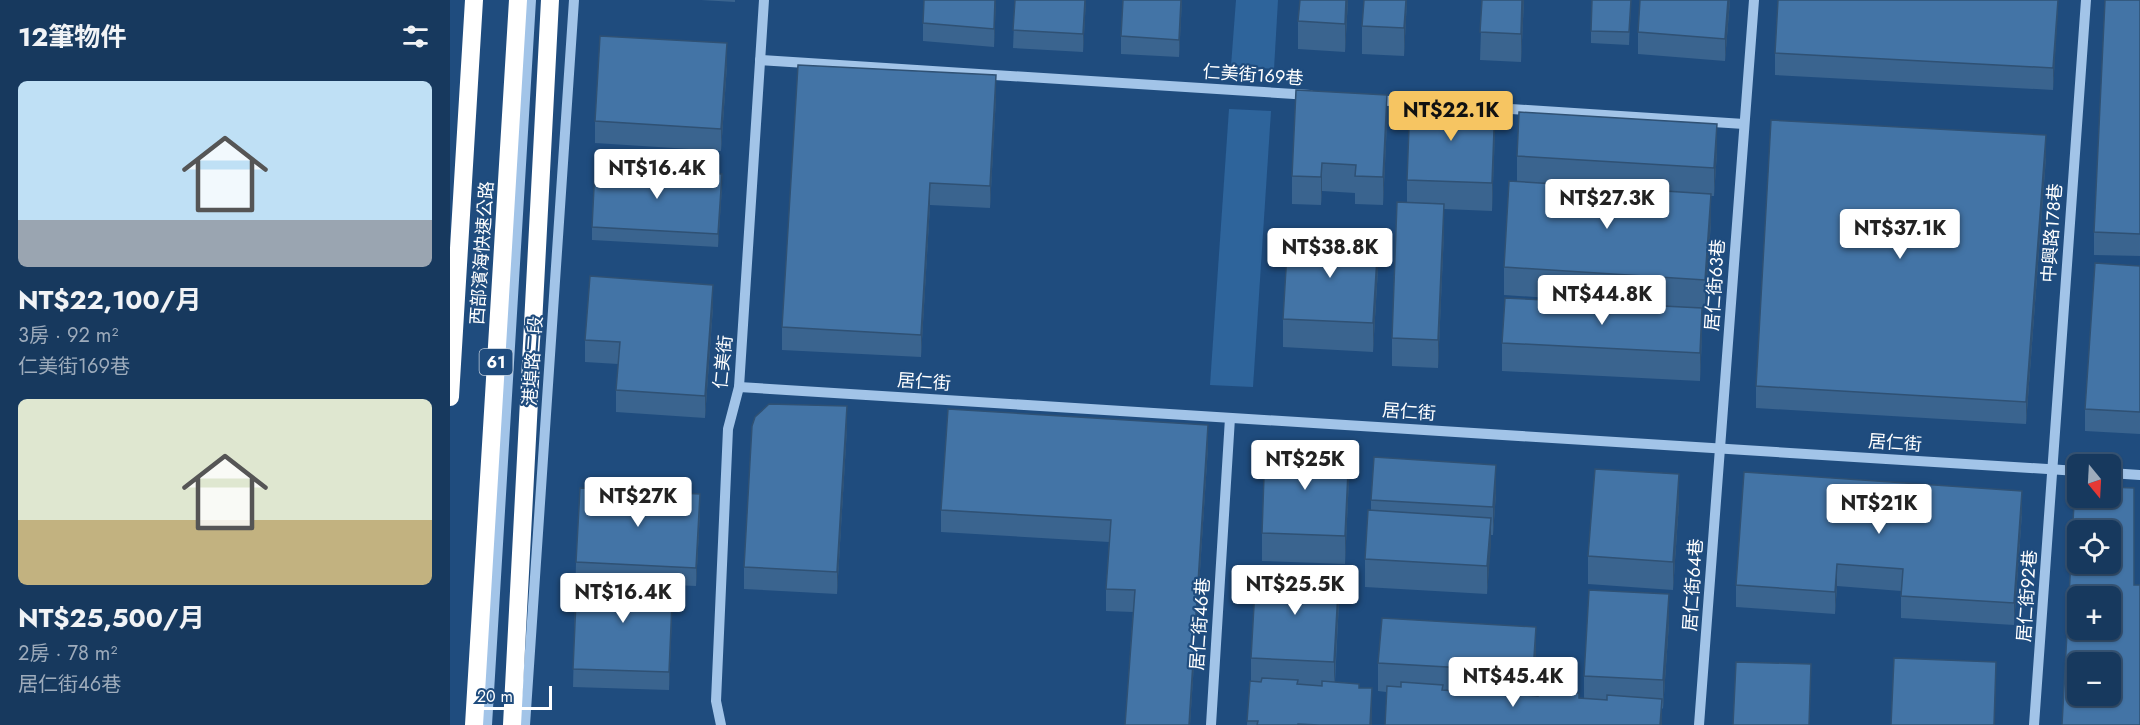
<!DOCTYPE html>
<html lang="zh-TW">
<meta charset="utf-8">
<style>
:root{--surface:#17395e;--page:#244467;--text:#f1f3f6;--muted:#9eacbc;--line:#365373;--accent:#f6c562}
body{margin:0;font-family:Jost,"Noto Sans TC",sans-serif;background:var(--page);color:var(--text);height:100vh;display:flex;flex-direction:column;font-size:22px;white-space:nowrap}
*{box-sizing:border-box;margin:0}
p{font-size:20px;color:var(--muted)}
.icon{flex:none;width:33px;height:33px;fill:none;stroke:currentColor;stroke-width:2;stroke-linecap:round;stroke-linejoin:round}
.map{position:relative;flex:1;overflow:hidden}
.details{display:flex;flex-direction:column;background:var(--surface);width:450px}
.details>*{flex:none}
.needle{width:39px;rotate:162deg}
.buttons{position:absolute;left:1617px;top:454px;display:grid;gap:12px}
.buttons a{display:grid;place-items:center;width:54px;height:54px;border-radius:9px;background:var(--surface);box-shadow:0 2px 4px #0004,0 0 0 2px var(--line);font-size:30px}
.scale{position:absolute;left:18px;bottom:15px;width:84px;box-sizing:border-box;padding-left:6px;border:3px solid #fff;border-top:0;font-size:16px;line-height:21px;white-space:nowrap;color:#fff;-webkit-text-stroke:4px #1f4c7e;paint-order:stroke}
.price{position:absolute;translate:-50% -51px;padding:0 14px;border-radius:6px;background:#fff;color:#222;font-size:20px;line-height:39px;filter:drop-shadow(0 2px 3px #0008)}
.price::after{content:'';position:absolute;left:50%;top:36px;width:18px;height:14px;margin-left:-9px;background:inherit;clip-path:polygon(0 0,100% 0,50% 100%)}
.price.active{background:var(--accent);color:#111}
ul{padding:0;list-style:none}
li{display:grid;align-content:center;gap:12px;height:318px;padding:0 18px}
li span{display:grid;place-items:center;height:186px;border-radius:9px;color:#555}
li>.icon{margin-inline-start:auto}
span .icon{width:108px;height:108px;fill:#fffc;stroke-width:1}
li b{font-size:26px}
h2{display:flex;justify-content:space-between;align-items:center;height:72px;padding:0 18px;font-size:26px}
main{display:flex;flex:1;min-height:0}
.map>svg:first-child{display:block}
.green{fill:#2e649b}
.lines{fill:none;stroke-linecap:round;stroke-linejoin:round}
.minor{stroke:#a2c4e8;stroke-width:10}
.highway{stroke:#fff;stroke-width:18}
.wall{fill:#3a648f}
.shaded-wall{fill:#2f5174}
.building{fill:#4374a6;stroke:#2f5174;stroke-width:1.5;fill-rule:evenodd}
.labels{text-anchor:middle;stroke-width:4.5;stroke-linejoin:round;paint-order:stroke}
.shield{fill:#1f4c7e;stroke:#bcc9d8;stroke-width:1.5}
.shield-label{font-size:16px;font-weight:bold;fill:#fff}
.street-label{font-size:18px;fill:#fff;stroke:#1f4c7e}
</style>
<main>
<section class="details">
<h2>12筆物件<svg class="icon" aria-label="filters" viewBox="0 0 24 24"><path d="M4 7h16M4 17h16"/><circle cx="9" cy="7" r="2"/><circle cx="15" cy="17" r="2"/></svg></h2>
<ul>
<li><span style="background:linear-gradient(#bfe0f5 75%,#9aa5b1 0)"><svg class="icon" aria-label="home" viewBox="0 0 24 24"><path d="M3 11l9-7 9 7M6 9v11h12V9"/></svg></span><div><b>NT$22,100/月</b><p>3房 · 92 m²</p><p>仁美街169巷</p></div></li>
<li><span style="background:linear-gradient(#dfe7d0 65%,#c2b280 0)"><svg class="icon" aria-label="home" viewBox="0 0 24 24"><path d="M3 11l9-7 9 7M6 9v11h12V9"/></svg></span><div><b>NT$25,500/月</b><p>2房 · 78 m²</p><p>居仁街46巷</p></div></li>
</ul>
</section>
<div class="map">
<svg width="1690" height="725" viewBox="0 0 1690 725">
<rect width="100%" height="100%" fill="#1f4c7e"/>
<g class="green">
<polygon points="786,0 828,0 824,69 781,66"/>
<polygon points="779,109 821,111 803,387 760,385"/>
</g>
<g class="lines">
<g class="minor">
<polyline points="310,60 860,95"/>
<polyline points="923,100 974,103"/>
<polyline points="1031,107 1294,124"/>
<polyline points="289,387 1628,471"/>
<polyline points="1660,473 1690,475"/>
<polyline points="37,725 81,0"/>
<polyline points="75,725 124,0"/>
<polyline points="271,725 266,701 278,429 289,387 314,0"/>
<polyline points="761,725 780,418"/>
<polyline points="1249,725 1304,0"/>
<polyline points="1584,725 1636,0"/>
</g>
<g class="highway">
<polyline points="0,397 24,0"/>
<polyline points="24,725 68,0"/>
<polyline points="62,725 100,0"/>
</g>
</g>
<g class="wall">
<polygon points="251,0 285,0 285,2"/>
<polygon points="546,0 544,47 473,41 473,23"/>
<polygon points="565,0 636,0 633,52 563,48"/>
<polygon points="673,0 732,0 729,57 671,54 671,36"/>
<polygon points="898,0 895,52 848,49 848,21"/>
<polygon points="957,0 954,56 912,54 912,26"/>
<polygon points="1032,0 1074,0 1071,62 1030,60"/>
<polygon points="1181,0 1179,45 1141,43 1141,31"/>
<polygon points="1280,0 1275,61 1188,54 1188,32"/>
<polygon points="1608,0 1603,90 1325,75 1325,53"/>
<polygon points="1690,0 1690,256 1644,255 1644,232"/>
<polygon points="277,65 271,151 145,143 145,121"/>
<polygon points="546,97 540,208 480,205 471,357 332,350 332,327"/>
<polygon points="937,123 933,205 905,204 905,193 872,191 871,205 842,204 842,176"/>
<polygon points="1045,131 1042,211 994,209 994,232 988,368 942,366 942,338 957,202 957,180"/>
<polygon points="1267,152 1264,196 1261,196 1261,222 1255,308 1252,308 1252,336 1250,381 1052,371 1052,343 1218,306 1054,295 1054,267 1067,182 1067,156"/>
<polygon points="1596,157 1576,424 1306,408 1306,386"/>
<polygon points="272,187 268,247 142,240 142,227"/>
<polygon points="1690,266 1690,434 1635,431 1635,409"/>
<polygon points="928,268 923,352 833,347 833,319"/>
<polygon points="263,307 255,418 166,412 166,390 168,364 135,362 135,340"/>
<polygon points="397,428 387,594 294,589 294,567"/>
<polygon points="758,447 740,725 675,725 683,612 656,611 656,589 659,542 491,532 491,510"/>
<polygon points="899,478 895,564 812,561 812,533"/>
<polygon points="1046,493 1043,535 1041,535 1037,594 915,587 915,559 921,510 921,500"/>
<polygon points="1229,503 1223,590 1138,584 1138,556"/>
<polygon points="250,512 246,586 223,585 219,690 123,687 126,562"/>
<polygon points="1572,513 1564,625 1451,618 1451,591 1387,586 1385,614 1286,607 1286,585"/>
<polygon points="889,602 885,682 909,688 922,717 922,725 797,725 800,681 801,681 801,658"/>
<polygon points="1219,623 1213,709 1212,708 1212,725 928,691 928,663 1086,656 1083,695 1134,698 1134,676"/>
</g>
<g class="shaded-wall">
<polygon points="545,0 546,0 544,47 544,29"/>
<polygon points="635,0 636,0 633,52 633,34"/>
<polygon points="731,0 732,0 729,57 729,40"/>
<polygon points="896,0 898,0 895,52 895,24"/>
<polygon points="956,0 957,0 954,56 954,28"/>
<polygon points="1072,0 1074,0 1071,62 1071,34"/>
<polygon points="1278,0 1280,0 1275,61 1275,39"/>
<polygon points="1608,0 1608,13 1603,90 1603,68"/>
<polygon points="277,43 277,65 271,151 271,129"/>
<polygon points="546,75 546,97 540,208 540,186"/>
<polygon points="937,95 937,123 933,205 933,177"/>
<polygon points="1045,103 1045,131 1042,211 1042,183"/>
<polygon points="1267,124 1267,152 1264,196 1264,168"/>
<polygon points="1596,135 1596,157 1576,424 1576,402"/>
<polygon points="872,163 872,191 871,205 871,177"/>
<polygon points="272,174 272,187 268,247 268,234"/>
<polygon points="480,183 480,205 471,357 471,335"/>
<polygon points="1261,194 1261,222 1255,308 1255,280"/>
<polygon points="994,204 994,232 988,368 988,340"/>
<polygon points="928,240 928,268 923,352 923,323"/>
<polygon points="263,285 263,307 255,418 255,396"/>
<polygon points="1252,308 1252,336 1250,381 1250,353"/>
<polygon points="397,406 397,428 387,594 387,572"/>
<polygon points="758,425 758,447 740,725 739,725"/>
<polygon points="899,450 899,478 895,564 895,536"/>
<polygon points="1046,465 1046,493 1043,535 1043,507"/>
<polygon points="1229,474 1229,503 1223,590 1223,562"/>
<polygon points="1572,491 1572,513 1564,625 1564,603"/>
<polygon points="250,494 250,512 246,586 246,568"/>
<polygon points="1041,518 1041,546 1037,594 1037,566"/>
<polygon points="1387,564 1387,586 1385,614 1385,592"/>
<polygon points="889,573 889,602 884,690 884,662"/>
<polygon points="223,580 223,598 219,690 219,672"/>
<polygon points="1219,594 1219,623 1213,709 1213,680"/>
<polygon points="1086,627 1086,656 1083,700 1083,672"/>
<polygon points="1546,662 1545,725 1544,725"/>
<polygon points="922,688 922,725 920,725"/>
<polygon points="1212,699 1212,725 1210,725"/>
</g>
<g class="building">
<polygon points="474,0 545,0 544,29 473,23"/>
<polygon points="565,0 635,0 633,34 563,30"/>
<polygon points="673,0 731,0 729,40 671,36"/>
<polygon points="850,0 896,0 895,24 848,21"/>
<polygon points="914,0 956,0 954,28 912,26"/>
<polygon points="1032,0 1072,0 1071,34 1030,32"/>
<polygon points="1142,0 1181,0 1179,32 1141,31"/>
<polygon points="1190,0 1278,0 1275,39 1188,32"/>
<polygon points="1328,0 1608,0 1603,68 1325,53"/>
<polygon points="1655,0 1690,0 1690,234 1644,232"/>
<polygon points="150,36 277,43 271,129 145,121"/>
<polygon points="348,65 546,75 540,186 480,183 471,335 332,327"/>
<polygon points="846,90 937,95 933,177 905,176 906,165 872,163 871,177 842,176"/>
<polygon points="960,100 1045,103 1042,183 957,180"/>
<polygon points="1069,112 1267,124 1264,168 1067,156"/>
<polygon points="1321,120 1596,135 1576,402 1306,386"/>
<polygon points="145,167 272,174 268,234 142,227"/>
<polygon points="1059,181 1261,194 1255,280 1054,267"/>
<polygon points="947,202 994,204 988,340 942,338"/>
<polygon points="838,235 928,240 923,323 833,319"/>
<polygon points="1645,263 1690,266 1690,412 1635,409"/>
<polygon points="140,276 263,285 255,396 166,390 170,342 135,340"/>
<polygon points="1055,298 1252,308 1250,353 1052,343"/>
<polygon points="319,404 397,406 387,572 294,567 302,426 305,417"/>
<polygon points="498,409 758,425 739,725 675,725 685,590 656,589 661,520 491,510"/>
<polygon points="815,447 899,450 895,536 812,533"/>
<polygon points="924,457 1046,465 1043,507 921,500"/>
<polygon points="1145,469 1229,474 1223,562 1138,556"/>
<polygon points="1294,472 1572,491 1564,603 1451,596 1453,569 1387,564 1385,592 1286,585"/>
<path d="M 1625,485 L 1628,486 L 1628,498 L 1660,498 L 1660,487 L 1684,488 L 1684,585 L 1690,585 L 1690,725 L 1612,725 ZM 1628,531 L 1660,531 L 1660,564 L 1628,564 ZM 1628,597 L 1660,597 L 1660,630 L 1628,630 ZM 1628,663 L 1660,663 L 1660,696 L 1628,696 Z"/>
<polygon points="130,488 250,494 246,568 126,562"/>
<polygon points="918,510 1041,518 1037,566 915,559"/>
<polygon points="806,570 889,573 884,662 801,658"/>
<polygon points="127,577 223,580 219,672 123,669"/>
<polygon points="1139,590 1219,594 1213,680 1134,676"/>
<polygon points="932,618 1086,627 1083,672 928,663"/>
<polygon points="1444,658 1546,662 1544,725 1441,725"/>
<polygon points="1286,662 1361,664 1359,725 1283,725"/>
<polygon points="812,678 848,680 847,684 872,686 872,681 909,684 909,688 922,688 920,725 869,725 848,724 848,725 807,725 808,721 797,721 800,681 811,682"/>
<polygon points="951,682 993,685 992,690 1020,692 1020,687 1061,690 1060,694 1088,696 1088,691 1129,693 1129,698 1157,700 1157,695 1212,699 1210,725 935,725 937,686 951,687"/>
</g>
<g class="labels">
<rect class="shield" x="29.5" y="349" width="33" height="26" rx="4.5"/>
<g class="shield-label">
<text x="46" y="368">61</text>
</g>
<g class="street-label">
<text transform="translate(803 75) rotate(4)" y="6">仁美街169巷</text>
<text transform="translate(1602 233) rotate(-86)" y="6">中興路178巷</text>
<text transform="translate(32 253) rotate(-86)" y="6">西部濱海快速公路</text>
<text transform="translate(1265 285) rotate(-86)" y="6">居仁街63巷</text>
<text transform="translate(83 361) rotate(-86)" y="6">港埠路二段</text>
<text transform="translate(273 362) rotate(-84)" y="6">仁美街</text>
<text transform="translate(474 382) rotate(4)" y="6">居仁街</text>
<text transform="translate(959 412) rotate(4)" y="6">居仁街</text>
<text transform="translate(1445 443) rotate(4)" y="6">居仁街</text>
<text transform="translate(1243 585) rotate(-86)" y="6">居仁街64巷</text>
<text transform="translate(1577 596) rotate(-86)" y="6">居仁街92巷</text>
<text transform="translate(750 624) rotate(-86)" y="6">居仁街46巷</text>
</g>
</g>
</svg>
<div class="buttons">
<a><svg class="needle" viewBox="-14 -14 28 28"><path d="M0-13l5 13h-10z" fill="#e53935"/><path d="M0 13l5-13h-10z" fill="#9eacbc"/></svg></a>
<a><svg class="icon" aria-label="locate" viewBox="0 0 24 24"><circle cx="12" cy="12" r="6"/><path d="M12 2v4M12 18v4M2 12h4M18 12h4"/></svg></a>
<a>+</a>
<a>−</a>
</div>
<div class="scale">20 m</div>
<b class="price active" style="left:1001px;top:142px">NT$22.1K</b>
<b class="price" style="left:207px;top:200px">NT$16.4K</b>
<b class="price" style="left:1157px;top:230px">NT$27.3K</b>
<b class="price" style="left:1450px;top:260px">NT$37.1K</b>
<b class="price" style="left:880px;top:279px">NT$38.8K</b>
<b class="price" style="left:1152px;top:326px">NT$44.8K</b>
<b class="price" style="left:855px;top:491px">NT$25K</b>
<b class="price" style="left:188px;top:528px">NT$27K</b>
<b class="price" style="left:1429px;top:535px">NT$21K</b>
<b class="price" style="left:845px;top:616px">NT$25.5K</b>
<b class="price" style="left:173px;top:624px">NT$16.4K</b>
<b class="price" style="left:1063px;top:708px">NT$45.4K</b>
</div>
</main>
